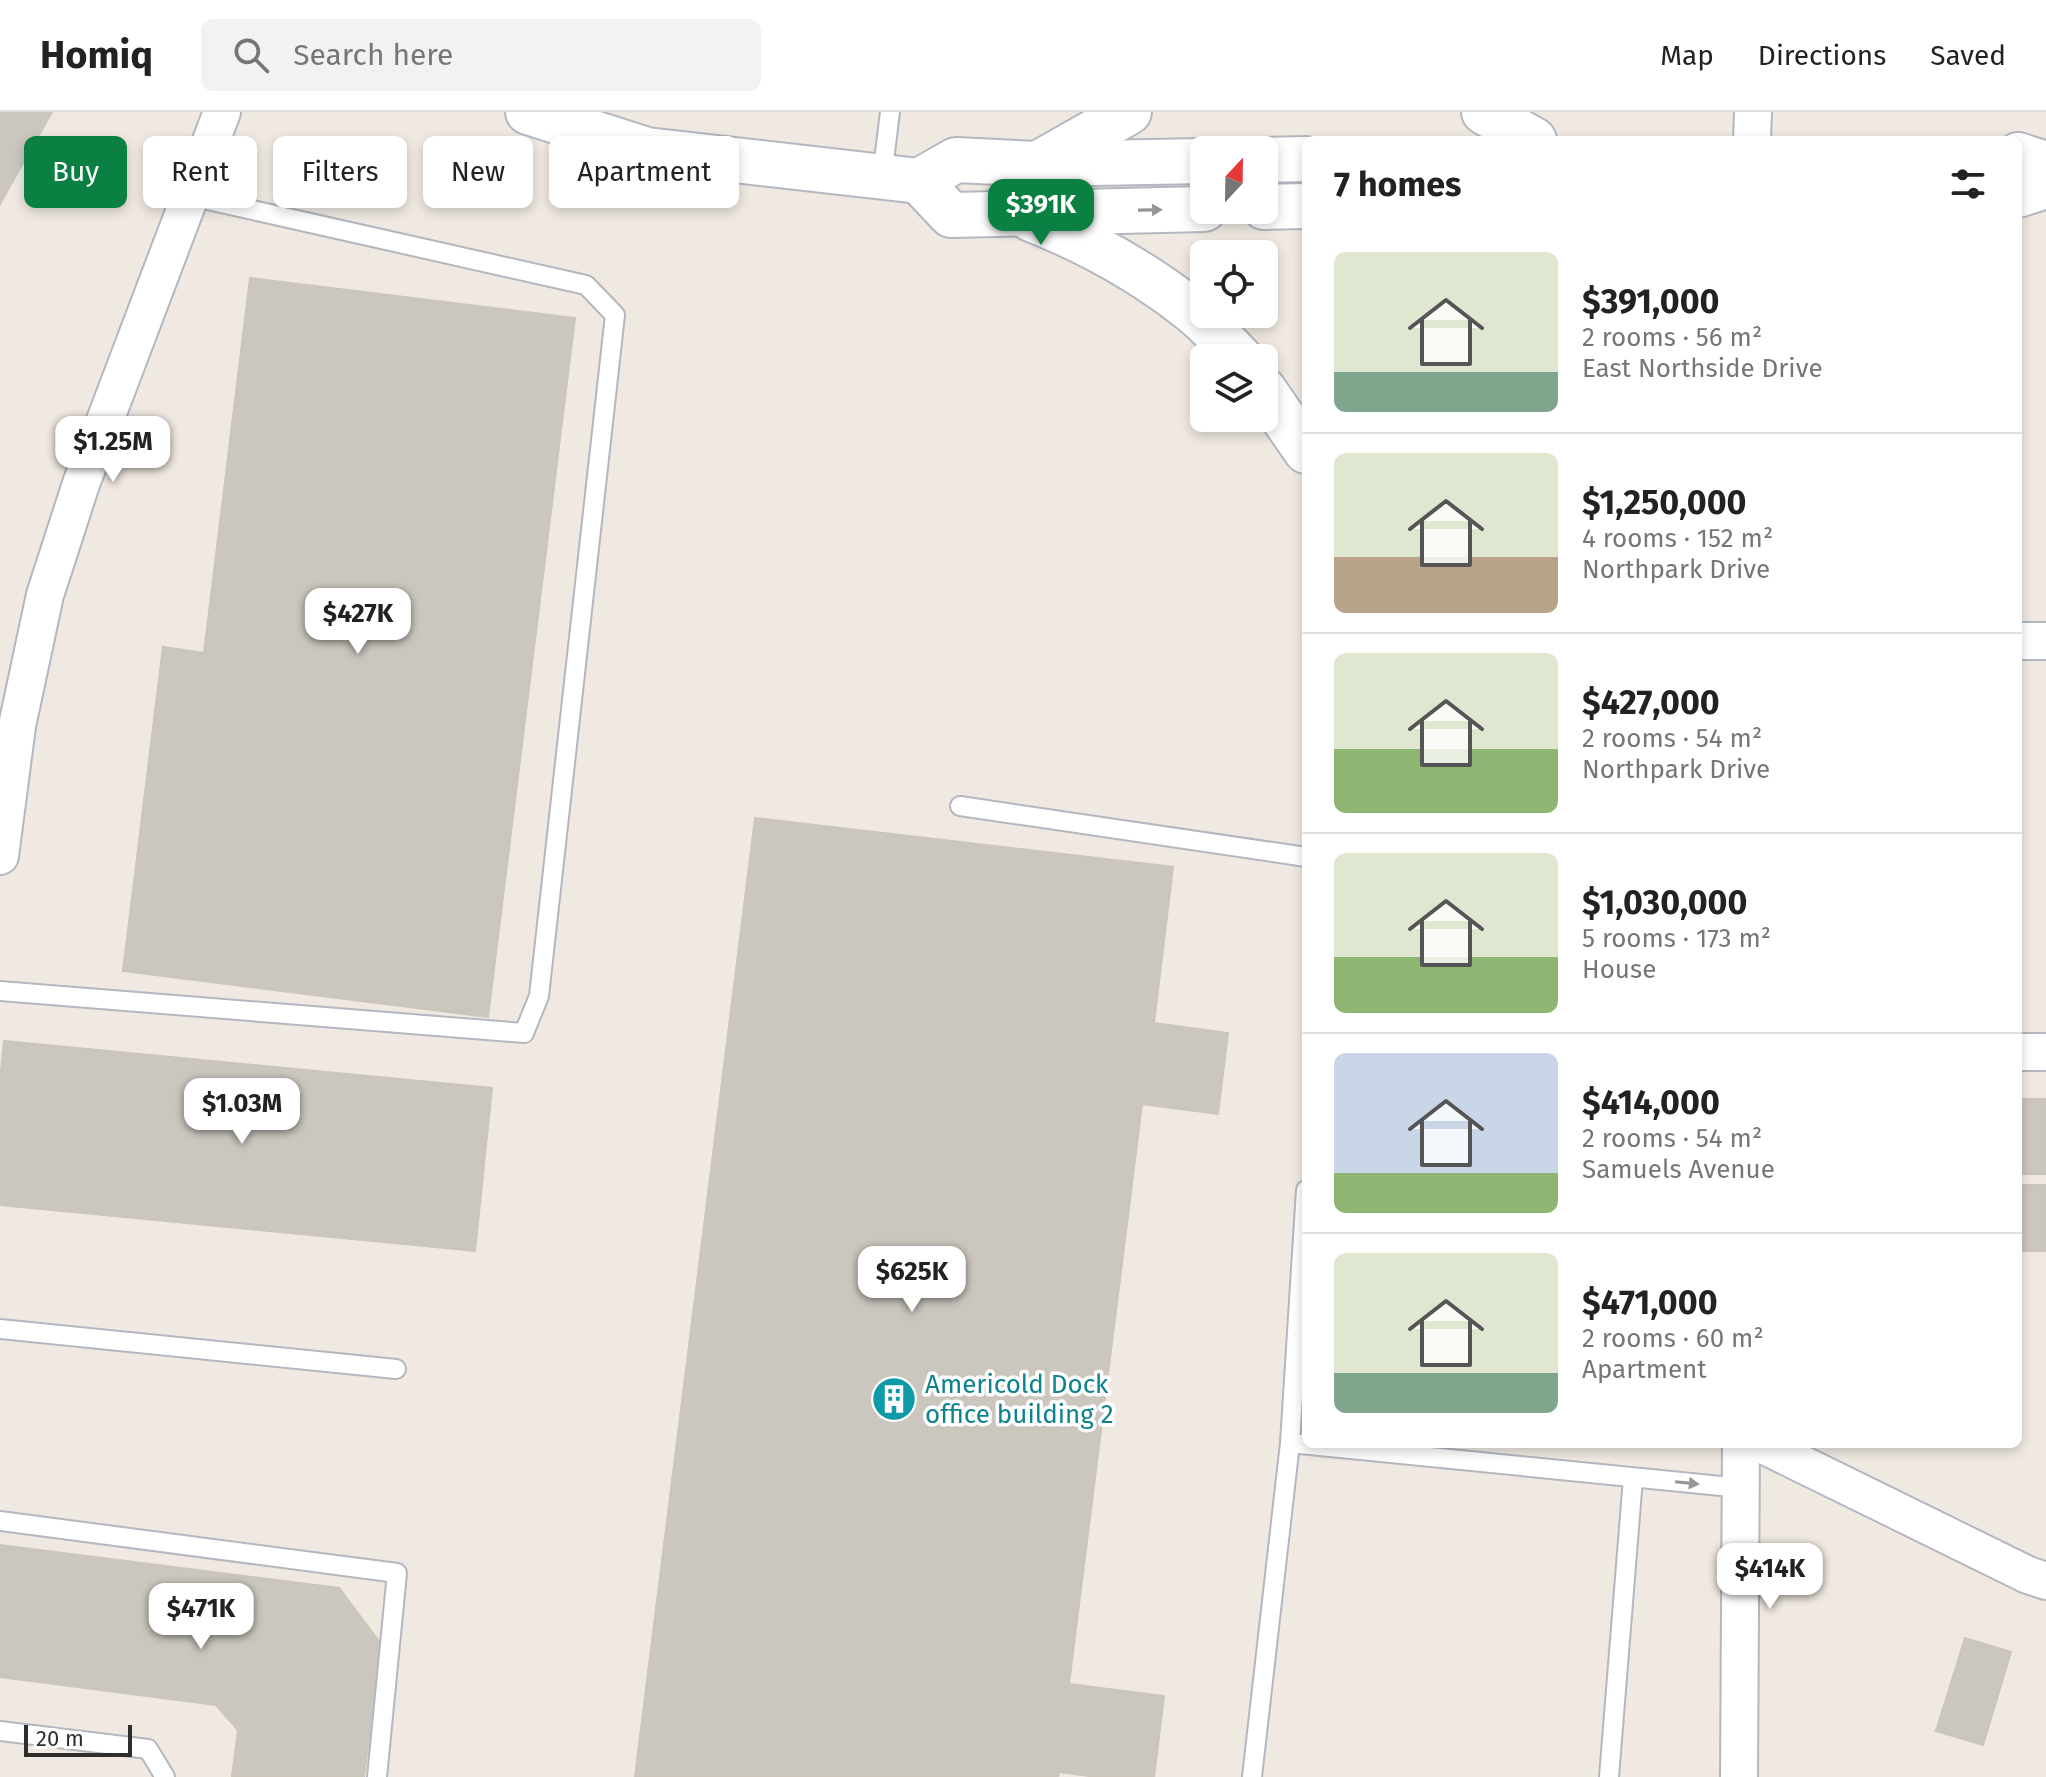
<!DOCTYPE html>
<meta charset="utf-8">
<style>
:root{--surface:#fff;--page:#f2f2f2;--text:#222;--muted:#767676;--line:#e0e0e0;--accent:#0b8043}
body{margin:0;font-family:"Fira Sans",sans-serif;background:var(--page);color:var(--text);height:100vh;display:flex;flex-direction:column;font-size:30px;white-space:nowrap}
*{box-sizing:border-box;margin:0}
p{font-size:26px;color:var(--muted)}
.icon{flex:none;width:44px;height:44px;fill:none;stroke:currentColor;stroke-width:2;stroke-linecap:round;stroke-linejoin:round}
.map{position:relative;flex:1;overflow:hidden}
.sheet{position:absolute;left:1302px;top:24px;width:720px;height:1312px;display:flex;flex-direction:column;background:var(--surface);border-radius:12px;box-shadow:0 4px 12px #0003}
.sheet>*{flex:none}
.hud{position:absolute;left:24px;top:24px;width:760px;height:72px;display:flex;gap:16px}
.needle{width:52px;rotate:22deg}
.tools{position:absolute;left:1190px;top:24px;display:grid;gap:16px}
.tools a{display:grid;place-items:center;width:88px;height:88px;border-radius:12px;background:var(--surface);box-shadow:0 4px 12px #0003;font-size:40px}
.scale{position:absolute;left:24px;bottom:20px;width:108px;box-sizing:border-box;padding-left:8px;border:4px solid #2e2e2e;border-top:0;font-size:22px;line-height:28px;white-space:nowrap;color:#2e2e2e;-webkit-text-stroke:6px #fff;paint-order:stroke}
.price{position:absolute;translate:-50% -68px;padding:0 18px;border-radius:16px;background:#fff;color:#222;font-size:26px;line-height:52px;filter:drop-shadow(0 2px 4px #0008)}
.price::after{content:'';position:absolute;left:50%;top:48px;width:24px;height:18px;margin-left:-12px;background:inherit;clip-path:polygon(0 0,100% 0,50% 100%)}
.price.current{background:var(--accent);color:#fff}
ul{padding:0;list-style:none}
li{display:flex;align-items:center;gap:24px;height:200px;padding:0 32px}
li+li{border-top:2px solid var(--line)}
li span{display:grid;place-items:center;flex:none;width:224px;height:160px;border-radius:12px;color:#555}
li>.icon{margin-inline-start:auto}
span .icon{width:96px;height:96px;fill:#fffc;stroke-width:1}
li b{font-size:34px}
h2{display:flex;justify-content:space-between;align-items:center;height:96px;padding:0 32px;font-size:34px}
.chip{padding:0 28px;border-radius:12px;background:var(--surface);box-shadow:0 4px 12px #0003;font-size:28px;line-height:72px}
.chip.current{background:var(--accent);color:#fff}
header{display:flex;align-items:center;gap:48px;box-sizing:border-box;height:112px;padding:0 40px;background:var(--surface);border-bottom:2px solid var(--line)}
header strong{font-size:38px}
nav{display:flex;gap:44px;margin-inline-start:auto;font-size:28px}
.search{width:560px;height:72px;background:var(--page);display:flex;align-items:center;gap:20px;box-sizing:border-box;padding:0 28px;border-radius:12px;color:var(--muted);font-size:30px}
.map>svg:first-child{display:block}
.building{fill:#cbc7bf;stroke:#cbc5ba;stroke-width:2}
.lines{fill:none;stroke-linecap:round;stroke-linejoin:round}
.lane-casing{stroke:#b4b7c1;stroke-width:22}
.street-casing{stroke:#b4b7c1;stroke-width:40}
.secondary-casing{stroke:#b4b7c1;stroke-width:48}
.lane{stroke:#fff;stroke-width:18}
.street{stroke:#fff;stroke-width:36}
.secondary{stroke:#fff;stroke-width:44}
.oneway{fill:#969696}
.labels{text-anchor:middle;stroke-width:7;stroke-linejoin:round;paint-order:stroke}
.culture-label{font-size:26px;fill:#0d838f;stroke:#fff;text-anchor:start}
</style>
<header>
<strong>Homiq</strong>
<div class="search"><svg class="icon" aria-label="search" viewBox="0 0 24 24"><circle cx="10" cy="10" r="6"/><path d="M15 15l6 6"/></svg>Search here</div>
<nav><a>Map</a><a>Directions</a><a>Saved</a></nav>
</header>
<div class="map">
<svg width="2046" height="1665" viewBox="0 0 2046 1665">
<rect width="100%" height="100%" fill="#efe9e1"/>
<g class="building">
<polygon points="0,0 52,0 0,92"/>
<polygon points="250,166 575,206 488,905 123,859 163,535 204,541"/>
<polygon points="755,706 1173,755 1154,911 1228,921 1218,1002 1142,992 1069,1572 1164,1584 1154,1665 1097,1665 1059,1660 1058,1665 635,1665"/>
<polygon points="4,929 492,976 475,1139 0,1093 0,969"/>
<rect x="2018" y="987" width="28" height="75"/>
<rect x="2018" y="1073" width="28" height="66"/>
<polygon points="0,1433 339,1476 381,1532 364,1665 232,1665 238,1618 216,1593 0,1565"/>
<polygon points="1965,1526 2011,1540 1983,1633 1936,1619"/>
</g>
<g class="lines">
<g class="lane-casing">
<g id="lane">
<polyline points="882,65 890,0"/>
<polyline points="960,694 1306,745"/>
<polyline points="0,879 524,921 539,884 615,203 586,173 190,84"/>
<polyline points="0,1217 396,1257"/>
<polyline points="1290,1331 1306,1078"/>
<polyline points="0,1409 397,1461 377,1665"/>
<polyline points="0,1619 148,1637 165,1665"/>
<polyline points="1252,1665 1290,1331 1741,1376"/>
<polyline points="1609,1665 1633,1366"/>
</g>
</g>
<g class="street-casing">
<g id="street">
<polyline points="1752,28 1753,0"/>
<polyline points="2018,529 2046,529"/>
<polyline points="0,744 17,614 45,483 81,372 222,0"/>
<polyline points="2018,940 2046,940"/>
<polyline points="1761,1332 2028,1463 2046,1469"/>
<polyline points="1739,1665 1741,1332"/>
</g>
</g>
<g class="secondary-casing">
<g id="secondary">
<polyline points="528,0 647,38 919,69 956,48 1038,52 1204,49"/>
<polyline points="1484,0 1534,28"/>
<polyline points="2018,43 2046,52"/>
<polyline points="1264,48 1306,47"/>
<polyline points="1041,50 1129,0"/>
<polyline points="919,69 951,103 1204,97"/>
<polyline points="2018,83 2046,74"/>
<polyline points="1264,95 1306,94"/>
<path d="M 1031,107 C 1089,130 1142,159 1191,198 C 1209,212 1224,230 1240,246"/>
<polyline points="1264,278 1306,339"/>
</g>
</g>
<use href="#lane" class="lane"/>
<use href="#street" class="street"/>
<use href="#secondary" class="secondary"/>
</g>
<defs><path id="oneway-solid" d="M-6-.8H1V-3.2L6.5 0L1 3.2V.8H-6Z" transform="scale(2)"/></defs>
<g class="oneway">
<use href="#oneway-solid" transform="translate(1150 98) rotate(-1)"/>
<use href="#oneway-solid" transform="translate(1687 1371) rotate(6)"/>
</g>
<defs>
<g id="building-disc" transform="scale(2.3)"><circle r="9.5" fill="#0f9aa8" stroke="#fff"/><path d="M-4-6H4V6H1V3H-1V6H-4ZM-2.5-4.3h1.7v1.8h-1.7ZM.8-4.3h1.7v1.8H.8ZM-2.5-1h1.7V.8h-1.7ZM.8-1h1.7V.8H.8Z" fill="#fff"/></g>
</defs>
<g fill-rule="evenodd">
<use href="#building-disc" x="894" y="1287"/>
</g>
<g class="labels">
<g class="culture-label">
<text x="925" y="1281">Americold Dock<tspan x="925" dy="30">office building 2</tspan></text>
</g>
</g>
</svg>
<div class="tools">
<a><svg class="needle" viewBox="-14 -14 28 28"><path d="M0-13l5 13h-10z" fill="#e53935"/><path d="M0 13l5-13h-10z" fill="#767676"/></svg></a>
<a><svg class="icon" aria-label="locate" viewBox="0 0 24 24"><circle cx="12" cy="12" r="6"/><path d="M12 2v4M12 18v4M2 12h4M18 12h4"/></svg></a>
<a><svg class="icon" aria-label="layers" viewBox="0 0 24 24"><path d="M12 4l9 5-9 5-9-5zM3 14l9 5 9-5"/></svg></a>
</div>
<div class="scale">20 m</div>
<b class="price current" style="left:1041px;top:135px">$391K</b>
<b class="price" style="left:113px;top:372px">$1.25M</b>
<b class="price" style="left:358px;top:544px">$427K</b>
<b class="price" style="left:242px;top:1034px">$1.03M</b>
<b class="price" style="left:912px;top:1202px">$625K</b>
<b class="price" style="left:1770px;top:1499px">$414K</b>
<b class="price" style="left:201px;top:1539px">$471K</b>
<div class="hud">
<a class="chip current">Buy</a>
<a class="chip">Rent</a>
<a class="chip">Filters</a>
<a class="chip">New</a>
<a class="chip">Apartment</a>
</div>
<section class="sheet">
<h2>7 homes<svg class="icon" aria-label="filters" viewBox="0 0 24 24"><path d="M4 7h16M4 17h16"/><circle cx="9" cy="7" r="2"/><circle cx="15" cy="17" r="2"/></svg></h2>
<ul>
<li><span style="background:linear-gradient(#dfe7d0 75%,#7fa58c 0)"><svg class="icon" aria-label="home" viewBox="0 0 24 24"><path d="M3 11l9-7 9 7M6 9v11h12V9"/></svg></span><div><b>$391,000</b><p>2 rooms · 56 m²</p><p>East Northside Drive</p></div></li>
<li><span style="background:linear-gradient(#dfe7d0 65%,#b9a48a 0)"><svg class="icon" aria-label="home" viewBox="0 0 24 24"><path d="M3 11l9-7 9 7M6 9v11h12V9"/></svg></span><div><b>$1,250,000</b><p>4 rooms · 152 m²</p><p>Northpark Drive</p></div></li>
<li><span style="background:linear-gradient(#dfe7d0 60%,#8fb573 0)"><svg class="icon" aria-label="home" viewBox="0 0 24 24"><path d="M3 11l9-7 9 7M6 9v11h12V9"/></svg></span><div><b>$427,000</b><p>2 rooms · 54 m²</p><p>Northpark Drive</p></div></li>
<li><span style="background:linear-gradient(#dfe7d0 65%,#8fb573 0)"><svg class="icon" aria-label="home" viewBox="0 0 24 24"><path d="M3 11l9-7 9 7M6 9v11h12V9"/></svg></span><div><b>$1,030,000</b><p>5 rooms · 173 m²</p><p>House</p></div></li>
<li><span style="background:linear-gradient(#c9d6e8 75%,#8fb573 0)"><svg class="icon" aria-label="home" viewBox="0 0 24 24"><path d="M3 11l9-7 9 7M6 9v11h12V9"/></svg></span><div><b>$414,000</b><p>2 rooms · 54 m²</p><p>Samuels Avenue</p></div></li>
<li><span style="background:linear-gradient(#dfe7d0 75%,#7fa58c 0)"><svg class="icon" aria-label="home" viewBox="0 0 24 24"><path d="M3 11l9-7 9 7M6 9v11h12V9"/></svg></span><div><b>$471,000</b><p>2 rooms · 60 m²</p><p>Apartment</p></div></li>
</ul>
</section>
</div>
